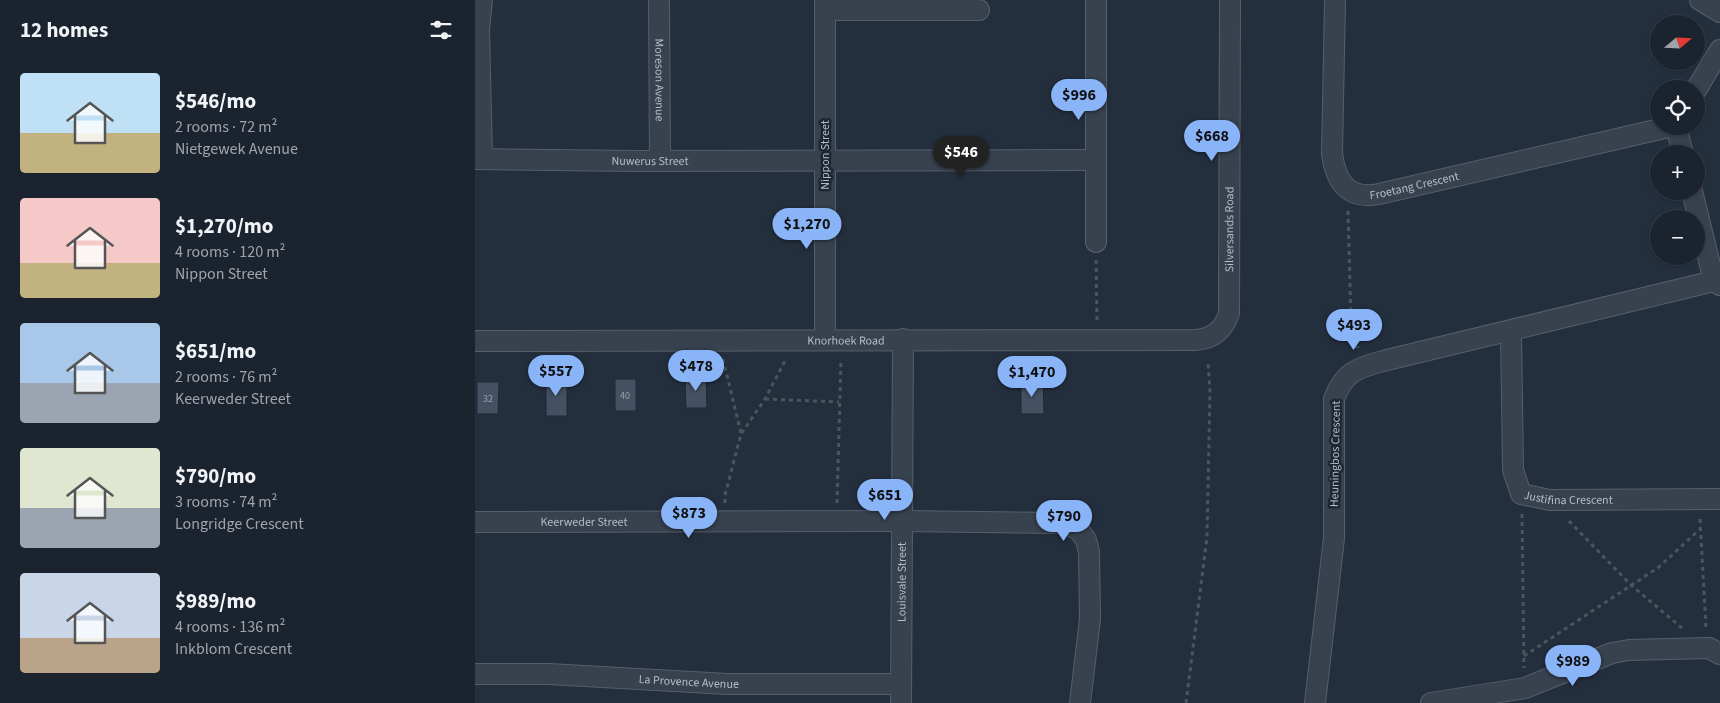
<!DOCTYPE html>
<meta charset="utf-8">
<style>
:root{--surface:#1b232e;--page:#282f3a;--text:#f1f3f6;--muted:#a0a4aa;--line:#39404a;--accent:#8ab4f8}
body{margin:0;font-family:"Source Sans 3",sans-serif;background:var(--page);color:var(--text);height:100vh;display:flex;flex-direction:column;font-size:19px;white-space:nowrap}
*{box-sizing:border-box;margin:0}
p{font-size:16px;color:var(--muted)}
.icon{flex:none;width:28px;height:28px;fill:none;stroke:currentColor;stroke-width:2;stroke-linecap:round;stroke-linejoin:round}
.map{position:relative;flex:1;overflow:hidden}
.details{display:flex;flex-direction:column;background:var(--surface);width:475px}
.details>*{flex:none}
.needle{width:32px;rotate:71deg}
.controls{position:absolute;left:1175px;top:15px;display:grid;gap:10px}
.controls a{display:grid;place-items:center;width:55px;height:55px;border-radius:50%;background:var(--surface);box-shadow:0 1px 4px #0004,0 0 0 1px var(--line);font-size:25px}
.price{position:absolute;translate:-50% -42px;padding:0 11px;border-radius:18px;background:var(--accent);color:#111;font-size:16px;line-height:32px;filter:drop-shadow(0 1px 2px #0008)}
.price::after{content:'';position:absolute;left:50%;top:30px;width:15px;height:11px;margin-left:-8px;background:inherit;clip-path:polygon(0 0,100% 0,50% 100%)}
.price.active{background:#222;color:#fff}
ul{padding:0;list-style:none}
li{display:flex;align-items:center;gap:15px;height:125px;padding:0 20px}
li span{display:grid;place-items:center;flex:none;width:140px;height:100px;border-radius:5px;color:#555}
li>.icon{margin-inline-start:auto}
span .icon{width:60px;height:60px;fill:#fffc;stroke-width:1}
li b{font-size:21px}
h2{display:flex;justify-content:space-between;align-items:center;height:60px;padding:0 20px;font-size:21px}
main{display:flex;flex:1;min-height:0}
.map>svg:first-child{display:block}
.building{fill:#455162;stroke:#1f2835}
.lines{fill:none;stroke-linecap:round;stroke-linejoin:round}
.street-casing{stroke:#565f6c;stroke-width:22}
.path{stroke:#44595c;stroke-width:3;stroke-dasharray:4 4;stroke-linecap:butt}
.street{stroke:#38414e;stroke-width:20}
.labels{text-anchor:middle;stroke-width:5;stroke-linejoin:round;paint-order:stroke}
.number-label{font-size:10px;fill:#98a1af}
.street-label{font-size:12px;fill:#b4bcc9;stroke:#1d2633}
</style>
<main>
<section class="details">
<h2>12 homes<svg class="icon" aria-label="filters" viewBox="0 0 24 24"><path d="M4 7h16M4 17h16"/><circle cx="9" cy="7" r="2"/><circle cx="15" cy="17" r="2"/></svg></h2>
<ul>
<li><span style="background:linear-gradient(#bfe0f5 60%,#c2b280 0)"><svg class="icon" aria-label="home" viewBox="0 0 24 24"><path d="M3 11l9-7 9 7M6 9v11h12V9"/></svg></span><div><b>$546/mo</b><p>2 rooms · 72 m²</p><p>Nietgewek Avenue</p></div></li>
<li><span style="background:linear-gradient(#f6c9c9 65%,#c2b280 0)"><svg class="icon" aria-label="home" viewBox="0 0 24 24"><path d="M3 11l9-7 9 7M6 9v11h12V9"/></svg></span><div><b>$1,270/mo</b><p>4 rooms · 120 m²</p><p>Nippon Street</p></div></li>
<li><span style="background:linear-gradient(#a9c7e8 60%,#9aa5b1 0)"><svg class="icon" aria-label="home" viewBox="0 0 24 24"><path d="M3 11l9-7 9 7M6 9v11h12V9"/></svg></span><div><b>$651/mo</b><p>2 rooms · 76 m²</p><p>Keerweder Street</p></div></li>
<li><span style="background:linear-gradient(#dfe7d0 60%,#9aa5b1 0)"><svg class="icon" aria-label="home" viewBox="0 0 24 24"><path d="M3 11l9-7 9 7M6 9v11h12V9"/></svg></span><div><b>$790/mo</b><p>3 rooms · 74 m²</p><p>Longridge Crescent</p></div></li>
<li><span style="background:linear-gradient(#c9d6e8 65%,#b9a48a 0)"><svg class="icon" aria-label="home" viewBox="0 0 24 24"><path d="M3 11l9-7 9 7M6 9v11h12V9"/></svg></span><div><b>$989/mo</b><p>4 rooms · 136 m²</p><p>Inkblom Crescent</p></div></li>
</ul>
</section>
<div class="map">
<svg width="1245" height="703" viewBox="0 0 1245 703">
<rect width="100%" height="100%" fill="#242f3e"/>
<g class="building">
<polygon points="210,376 231,376 232,408 211,408"/>
<polygon points="71,378 92,379 92,416 71,416"/>
<rect x="140" y="379" width="21" height="32"/>
<polygon points="546,381 568,381 569,414 546,414"/>
<polygon points="2,382 24,382 23,414 2,414"/>
</g>
<g class="lines">
<g class="street-casing">
<g id="street">
<polyline points="7,0 4,30 7,158"/>
<path id="s1" d="M 184,0 L 185,161"/>
<polyline points="621,0 621,242"/>
<path id="s2" d="M 860,0 L 857,154 C 861,182 873,200 904,194 L 1198,126"/>
<polyline points="1225,0 1245,12"/>
<polyline points="350,10 504,10"/>
<polyline points="1221,90 1245,50"/>
<polyline points="1201,126 1208,154"/>
<path id="s3" d="M 0,159 L 163,161 L 621,160"/>
<polyline points="1217,191 1239,281 1245,285"/>
<path id="s4" d="M 1036,331 L 1038,470 L 1046,494 L 1075,500 L 1245,499"/>
<polyline points="350,340 350,0"/>
<path id="s5" d="M 0,341 L 720,340 C 737,339 749,330 754,313 L 755,0"/>
<path id="s6" d="M 0,522 L 427,521 L 590,523 L 604,530 L 611,540 L 614,552 L 615,619 L 605,703"/>
<path id="s7" d="M 0,674 L 74,674 L 252,684 L 426,684"/>
<path id="s8" d="M 426,703 L 428,339"/>
<path d="M 840,703 L 859,538 L 859,399 C 869,372 882,368 908,361 L 1239,281"/>
<polyline points="956,703 1050,688 1137,653 1154,650 1234,648 1245,654"/>
</g>
</g>
<g class="path">
<polyline points="873,211 876,322 883,348"/>
<polyline points="621,260 622,321"/>
<polyline points="248,359 266,433"/>
<polyline points="290,399 364,402"/>
<polyline points="250,503 250,495 266,434 290,399 310,361"/>
<polyline points="362,503 366,359"/>
<polyline points="1047,514 1049,668"/>
<polyline points="1225,519 1231,628"/>
<polyline points="1094,521 1156,585 1207,628"/>
<polyline points="1049,656 1184,567 1225,529"/>
<polyline points="711,703 732,537 735,391 733,362"/>
</g>
<use href="#street" class="street"/>
</g>
<g class="labels">
<g class="number-label">
<text x="150" y="399">40</text>
<text x="13" y="402">32</text>
</g>
<g class="street-label">
<text dy="4" stroke="none"><textPath href="#s1" startOffset="80">Moreson Avenue</textPath></text>
<text transform="translate(350 155) rotate(-90)" y="4">Nippon Street</text>
<text dy="4" stroke="none"><textPath href="#s3" startOffset="175">Nuwerus Street</textPath></text>
<text dy="4" stroke="none"><textPath href="#s2" startOffset="262">Froetang Crescent</textPath></text>
<text dy="4" stroke="none"><textPath href="#s5" startOffset="850">Silversands Road</textPath></text>
<text dy="4" stroke="none"><textPath href="#s5" startOffset="371">Knorhoek Road</textPath></text>
<text transform="translate(860 454) rotate(-89)" y="4">Heuningbos Crescent</text>
<text dy="4" stroke="none"><textPath href="#s4" startOffset="212">Justifina Crescent</textPath></text>
<text dy="4" stroke="none"><textPath href="#s6" startOffset="109">Keerweder Street</textPath></text>
<text dy="4" stroke="none"><textPath href="#s8" startOffset="121">Louisvale Street</textPath></text>
<text dy="4" stroke="none"><textPath href="#s7" startOffset="214">La Provence Avenue</textPath></text>
</g>
</g>
</svg>
<div class="controls">
<a><svg class="needle" viewBox="-14 -14 28 28"><path d="M0-13l5 13h-10z" fill="#e53935"/><path d="M0 13l5-13h-10z" fill="#a0a4aa"/></svg></a>
<a><svg class="icon" aria-label="locate" viewBox="0 0 24 24"><circle cx="12" cy="12" r="6"/><path d="M12 2v4M12 18v4M2 12h4M18 12h4"/></svg></a>
<a>+</a>
<a>−</a>
</div>
<b class="price" style="left:604px;top:121px">$996</b>
<b class="price" style="left:737px;top:162px">$668</b>
<b class="price active" style="left:486px;top:178px">$546</b>
<b class="price" style="left:332px;top:250px">$1,270</b>
<b class="price" style="left:879px;top:351px">$493</b>
<b class="price" style="left:221px;top:392px">$478</b>
<b class="price" style="left:81px;top:397px">$557</b>
<b class="price" style="left:557px;top:398px">$1,470</b>
<b class="price" style="left:410px;top:521px">$651</b>
<b class="price" style="left:214px;top:539px">$873</b>
<b class="price" style="left:589px;top:542px">$790</b>
<b class="price" style="left:1098px;top:687px">$989</b>
</div>
</main>
